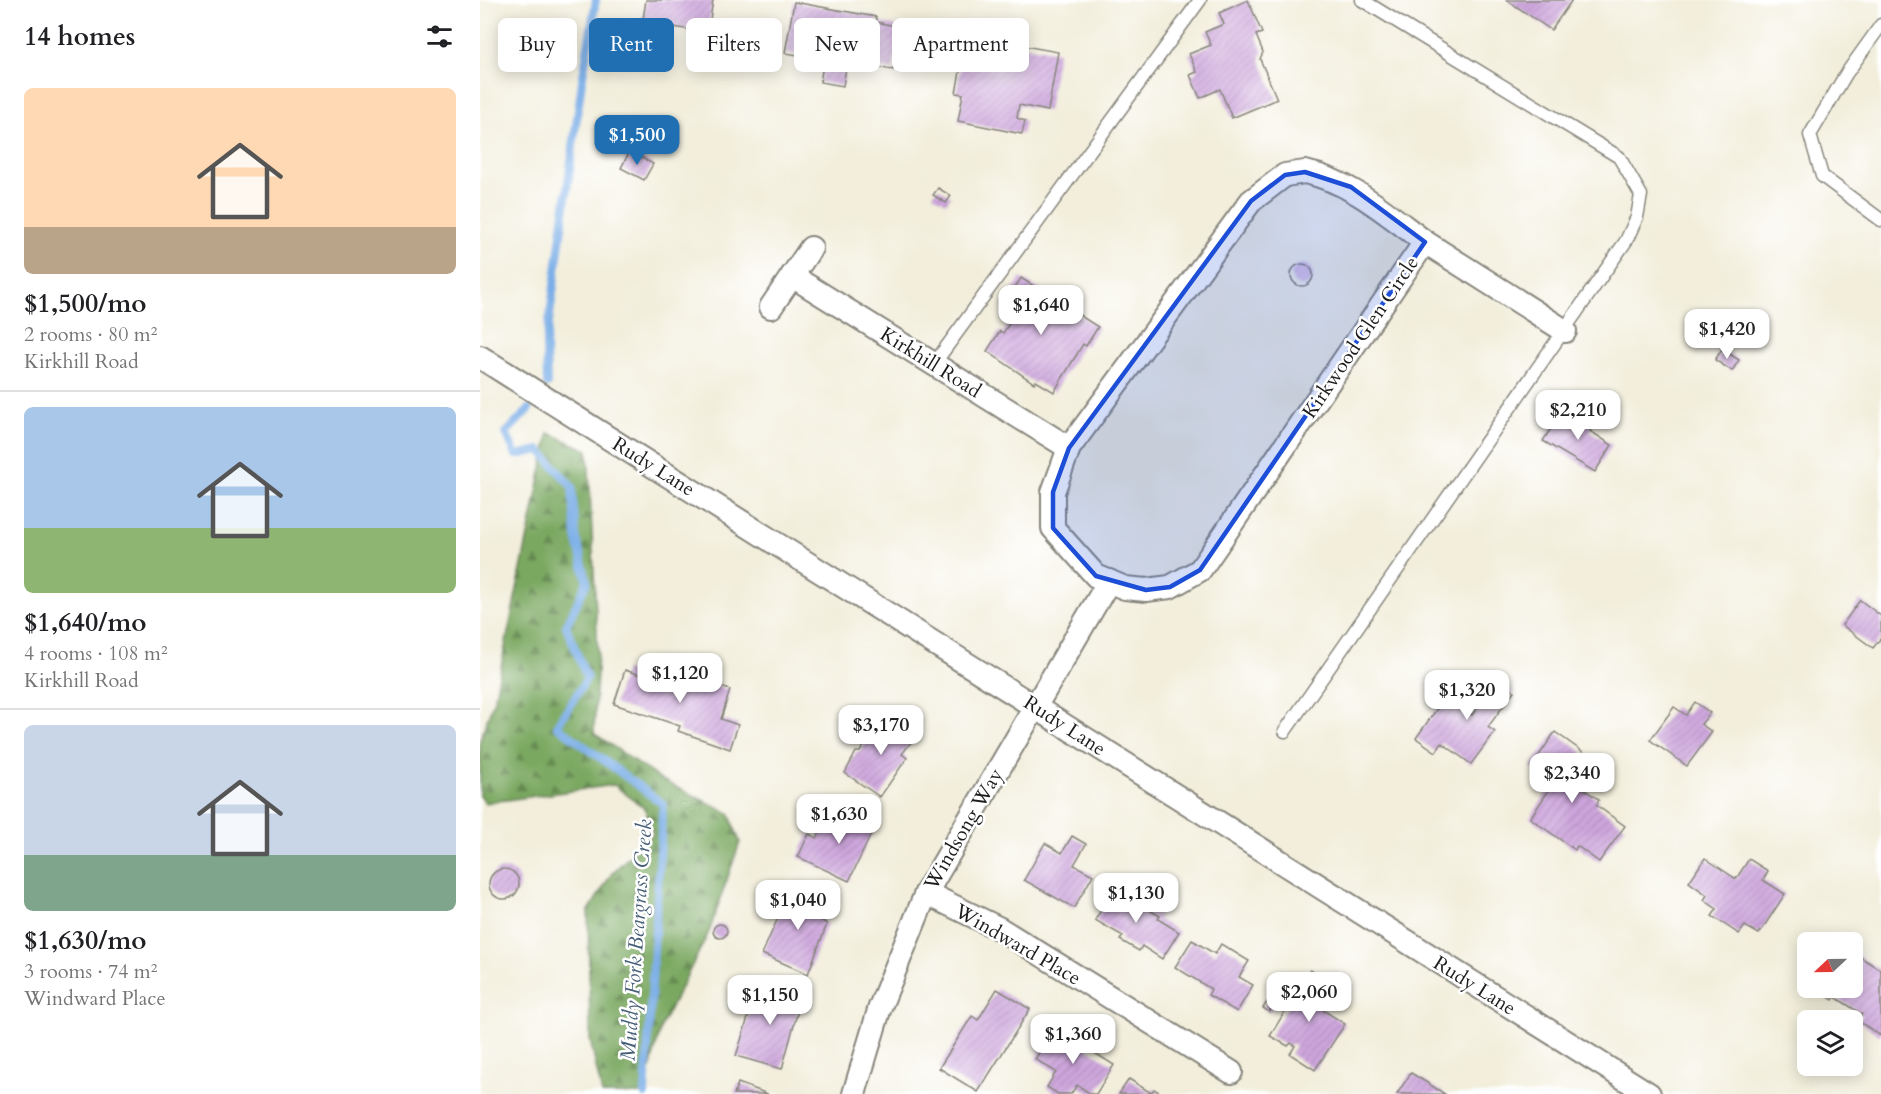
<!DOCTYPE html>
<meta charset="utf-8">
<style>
:root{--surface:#fff;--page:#f6f6f6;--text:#202124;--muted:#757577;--line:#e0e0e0;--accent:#1f6fb2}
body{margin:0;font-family:Cardo,serif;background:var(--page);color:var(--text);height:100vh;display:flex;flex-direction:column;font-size:22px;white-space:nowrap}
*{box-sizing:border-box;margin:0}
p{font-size:20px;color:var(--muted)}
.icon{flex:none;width:33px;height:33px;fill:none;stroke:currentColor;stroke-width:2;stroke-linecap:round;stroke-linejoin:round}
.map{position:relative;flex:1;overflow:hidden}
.side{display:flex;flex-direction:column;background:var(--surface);width:480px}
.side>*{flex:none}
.hud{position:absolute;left:18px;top:18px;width:570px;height:54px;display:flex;gap:12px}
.needle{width:39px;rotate:248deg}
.tools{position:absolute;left:1317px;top:932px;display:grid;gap:12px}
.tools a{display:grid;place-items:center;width:66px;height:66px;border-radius:9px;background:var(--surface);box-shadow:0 3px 15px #0003;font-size:30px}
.price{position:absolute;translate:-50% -51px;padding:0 14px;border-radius:12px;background:#fff;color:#222;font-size:20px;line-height:39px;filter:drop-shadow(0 2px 3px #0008)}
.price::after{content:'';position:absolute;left:50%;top:36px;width:18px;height:14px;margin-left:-9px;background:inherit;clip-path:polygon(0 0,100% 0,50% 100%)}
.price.selected{background:var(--accent);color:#fff}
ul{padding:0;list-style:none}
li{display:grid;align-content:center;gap:12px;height:318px;padding:0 24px}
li+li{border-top:2px solid var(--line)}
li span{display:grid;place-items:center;height:186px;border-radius:9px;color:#555}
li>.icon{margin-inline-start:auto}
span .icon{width:108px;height:108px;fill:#fffc;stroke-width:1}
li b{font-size:26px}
h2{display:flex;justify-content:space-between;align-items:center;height:72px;padding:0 24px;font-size:26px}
.tag{padding:0 21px;border-radius:9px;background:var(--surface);box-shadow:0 3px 15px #0003;font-size:21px;line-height:54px}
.tag.selected{background:var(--accent);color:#fff}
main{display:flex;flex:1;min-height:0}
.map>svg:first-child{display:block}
.forest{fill:url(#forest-firs);stroke:#4b623e;stroke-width:1.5}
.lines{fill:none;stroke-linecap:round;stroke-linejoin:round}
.stream{stroke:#7aaee7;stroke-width:8}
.building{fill:url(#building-hatch)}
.service-casing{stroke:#87857c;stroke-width:15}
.minor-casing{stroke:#87857c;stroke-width:26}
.service{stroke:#fff;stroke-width:12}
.minor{stroke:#fff;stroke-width:22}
.marked{fill:#1d4ed8;fill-opacity:0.2;stroke:#1d4ed8;stroke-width:4.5;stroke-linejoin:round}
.labels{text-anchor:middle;stroke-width:5;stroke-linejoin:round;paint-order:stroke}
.street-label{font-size:20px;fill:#1c1c1c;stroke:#fff}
.water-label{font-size:21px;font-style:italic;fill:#465e77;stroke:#fff}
</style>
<main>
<section class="side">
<h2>14 homes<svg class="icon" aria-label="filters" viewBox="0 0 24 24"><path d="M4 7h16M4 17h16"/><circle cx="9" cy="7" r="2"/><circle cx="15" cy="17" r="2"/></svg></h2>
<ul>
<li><span style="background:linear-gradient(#ffd9b3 75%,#b9a48a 0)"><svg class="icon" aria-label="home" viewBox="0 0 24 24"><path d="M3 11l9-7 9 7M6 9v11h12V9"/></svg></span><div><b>$1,500/mo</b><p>2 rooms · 80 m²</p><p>Kirkhill Road</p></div></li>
<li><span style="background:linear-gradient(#a9c7e8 65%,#8fb573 0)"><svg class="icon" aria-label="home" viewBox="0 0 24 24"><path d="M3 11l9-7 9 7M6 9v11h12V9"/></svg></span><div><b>$1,640/mo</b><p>4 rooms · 108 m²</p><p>Kirkhill Road</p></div></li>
<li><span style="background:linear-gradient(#c9d6e8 70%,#7fa58c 0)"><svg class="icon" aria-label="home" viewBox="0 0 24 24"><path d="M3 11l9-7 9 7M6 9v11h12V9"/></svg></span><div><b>$1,630/mo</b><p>3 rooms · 74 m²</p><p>Windward Place</p></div></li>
</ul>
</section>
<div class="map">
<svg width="1401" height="1094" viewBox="0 0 1401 1094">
<defs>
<pattern id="forest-firs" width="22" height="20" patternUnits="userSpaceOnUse" patternTransform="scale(1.5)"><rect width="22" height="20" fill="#7aa861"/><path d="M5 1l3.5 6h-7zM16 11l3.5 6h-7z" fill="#63884f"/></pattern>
<pattern id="building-hatch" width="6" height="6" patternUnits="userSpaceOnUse" patternTransform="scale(1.5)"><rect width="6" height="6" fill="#cea6dd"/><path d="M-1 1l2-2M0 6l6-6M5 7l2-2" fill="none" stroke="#b08ebd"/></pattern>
</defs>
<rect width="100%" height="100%" fill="#fff"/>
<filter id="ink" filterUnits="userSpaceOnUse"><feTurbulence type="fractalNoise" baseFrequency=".0167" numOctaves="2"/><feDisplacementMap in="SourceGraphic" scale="12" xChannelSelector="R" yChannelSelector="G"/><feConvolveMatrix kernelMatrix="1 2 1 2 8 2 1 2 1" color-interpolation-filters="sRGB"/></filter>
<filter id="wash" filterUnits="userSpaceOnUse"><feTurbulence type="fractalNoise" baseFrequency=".008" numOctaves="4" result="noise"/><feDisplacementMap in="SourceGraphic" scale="24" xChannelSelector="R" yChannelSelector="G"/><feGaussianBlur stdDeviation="1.35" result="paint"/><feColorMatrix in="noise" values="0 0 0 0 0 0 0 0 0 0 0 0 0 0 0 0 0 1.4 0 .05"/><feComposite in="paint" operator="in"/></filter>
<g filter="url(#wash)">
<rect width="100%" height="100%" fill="#f2eedb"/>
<polygon class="forest" points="69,433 108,450 118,652 114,733 180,779 249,813 260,842 229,932 181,1027 165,1089 168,1094 122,1094 110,1040 108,912 132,873 173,834 165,809 134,785 5,803 0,796 0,741 15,696"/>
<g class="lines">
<g class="stream">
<polyline points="67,384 66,344 102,81 116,0"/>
<polyline points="49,409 26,433 36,455 60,450 92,487 96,536 107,582 86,626 107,678 77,726 183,804 165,1094"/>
</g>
</g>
<g id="blocks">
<g class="building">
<polygon points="166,0 233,0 228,33 188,26 185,43 160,39"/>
<polygon points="768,0 782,33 776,35 783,52 780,59 797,99 752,118 740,89 720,98 710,75 717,72 709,54 731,45 725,32 744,24 739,13"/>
<polygon points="1027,0 1092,0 1071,30"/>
<polygon points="314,2 396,17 396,22 420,27 413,70 367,62 363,86 340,82 344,59 305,53"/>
<polygon points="539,45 578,52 568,111 539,105 537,118 545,121 542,134 478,121 483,94 476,93 484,50 537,60"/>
<polygon points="150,151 173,164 164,180 141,168"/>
<polygon points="458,188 471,196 466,203 453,195"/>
<circle cx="822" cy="275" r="11"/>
<polygon points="541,278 618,327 606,346 603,344 574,392 556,381 554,383 507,351 520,331 523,333 535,315 522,307"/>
<polygon points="1242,349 1259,360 1252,371 1235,360"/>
<polygon points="1081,412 1091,418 1094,412 1114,424 1110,431 1132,445 1115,472 1063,441"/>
<polygon points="1380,600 1401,616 1401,638 1393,648 1362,625"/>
<polygon points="182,667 250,690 241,719 258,725 250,749 198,731 200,726 134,704 145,670 178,681"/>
<polygon points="1006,672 1034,691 1008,727 1015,732 991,764 962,743 956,752 936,738 966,696 992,715 1000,704 989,697"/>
<polygon points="1215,702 1230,713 1221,724 1232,732 1207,766 1170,740 1194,707 1206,715"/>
<polygon points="403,714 435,737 422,754 427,758 400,797 365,773 376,752 380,752"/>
<polygon points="1075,732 1103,752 1086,776 1119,800 1116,805 1145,826 1119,862 1097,846 1095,850 1050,818 1074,783 1051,767"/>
<polygon points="362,809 396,824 369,881 318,857 329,834 337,838 342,829 347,832 352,820 356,822"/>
<polygon points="592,836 606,844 594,865 613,875 594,908 544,880 565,843 582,853"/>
<polygon points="1225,858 1256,879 1269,859 1288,871 1283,880 1305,894 1279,934 1265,926 1259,934 1232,916 1237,909 1224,900 1227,895 1209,882"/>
<circle cx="24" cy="884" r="15"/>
<polygon points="312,886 350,902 342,921 347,924 328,974 282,954"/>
<polygon points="627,886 680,916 678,919 699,932 682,959 662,946 659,951 640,940 643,936 615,920 631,894 625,890"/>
<circle cx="240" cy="931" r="7"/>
<polygon points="712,940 735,954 741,944 769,961 759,977 773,985 757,1012 728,995 731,989 695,967"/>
<polygon points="1372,952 1401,970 1401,1036 1378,1021 1382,1014 1355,997 1353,1000 1332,987 1372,987"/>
<polygon points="830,970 852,983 841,1002 843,1010 865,1024 835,1070 810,1054 815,1046 811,1043 808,1046 790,1036"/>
<polygon points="279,983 322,995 302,1069 256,1056"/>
<polygon points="517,989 550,1009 498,1092 459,1068 492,1016 498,1020"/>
<polygon points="791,996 797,1000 789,1012 783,1008"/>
<polygon points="575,1028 634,1065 616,1094 611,1094 597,1085 591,1094 578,1094 567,1087 576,1072 555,1059"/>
<polygon points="931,1073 965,1094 917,1094"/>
<polygon points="649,1079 671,1093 674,1089 682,1094 639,1094"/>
<polygon points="258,1083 288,1094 254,1094"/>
</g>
</g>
</g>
<g filter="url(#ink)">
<use href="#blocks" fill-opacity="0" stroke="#87857c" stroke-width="1.5"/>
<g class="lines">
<g class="service-casing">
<g id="service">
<polyline points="1401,25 1366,74 1330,135 1342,176 1401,220"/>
<polyline points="454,364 720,0"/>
<polyline points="805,731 1146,241 1157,217 1161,195 1139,157 882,0"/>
</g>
</g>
<g class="minor-casing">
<g id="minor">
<path d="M 825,172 C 872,182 907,214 945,242 L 720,570 L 690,587 L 666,590 L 645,588 L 616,576 L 573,528 L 573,492 L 589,448 L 771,201 L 805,175 Z"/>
<polyline points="945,242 1085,331"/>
<polyline points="312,276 589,448"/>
<polyline points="291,307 331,248"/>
<polyline points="0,357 1169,1094"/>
<polyline points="446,893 520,929 751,1072"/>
<polyline points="374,1094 400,1007 446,893 629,581"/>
</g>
</g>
<use href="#service" class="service"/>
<use href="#minor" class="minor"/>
</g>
</g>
<path class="marked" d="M 825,172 L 871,187 L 945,242 L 720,570 L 690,587 L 666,590 L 616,576 L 573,528 L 573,492 L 589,448 L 771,201 L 805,175 Z"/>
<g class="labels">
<g class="street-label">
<text transform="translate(880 337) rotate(-56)" y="7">Kirkwood Glen Circle</text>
<text transform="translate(451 362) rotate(32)" y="7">Kirkhill Road</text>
<text transform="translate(174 466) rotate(32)" y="7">Rudy Lane</text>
<text transform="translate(585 725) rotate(33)" y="7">Rudy Lane</text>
<text transform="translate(483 829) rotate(-60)" y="7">Windsong Way</text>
<text transform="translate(538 944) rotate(30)" y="7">Windward Place</text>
<text transform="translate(995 985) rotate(32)" y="7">Rudy Lane</text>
</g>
<g class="water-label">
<text transform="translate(156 940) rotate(-86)" y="7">Muddy Fork Beargrass Creek</text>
</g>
</g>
</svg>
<div class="tools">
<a><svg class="needle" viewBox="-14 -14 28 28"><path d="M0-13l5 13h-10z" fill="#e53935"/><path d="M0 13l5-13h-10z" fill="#757577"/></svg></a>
<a><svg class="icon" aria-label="layers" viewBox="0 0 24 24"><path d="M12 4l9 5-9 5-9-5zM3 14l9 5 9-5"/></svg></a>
</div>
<b class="price selected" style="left:157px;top:166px">$1,500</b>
<b class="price" style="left:561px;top:336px">$1,640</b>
<b class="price" style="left:1247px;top:360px">$1,420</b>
<b class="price" style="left:1098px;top:441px">$2,210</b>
<b class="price" style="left:200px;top:704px">$1,120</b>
<b class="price" style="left:987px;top:721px">$1,320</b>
<b class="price" style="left:401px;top:756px">$3,170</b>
<b class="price" style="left:1092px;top:804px">$2,340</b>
<b class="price" style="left:359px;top:845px">$1,630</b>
<b class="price" style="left:656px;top:924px">$1,130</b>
<b class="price" style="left:318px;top:931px">$1,040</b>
<b class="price" style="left:829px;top:1023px">$2,060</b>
<b class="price" style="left:290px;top:1026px">$1,150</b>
<b class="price" style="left:593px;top:1065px">$1,360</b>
<div class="hud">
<a class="tag">Buy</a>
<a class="tag selected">Rent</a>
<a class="tag">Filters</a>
<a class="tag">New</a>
<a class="tag">Apartment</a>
</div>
</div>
</main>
